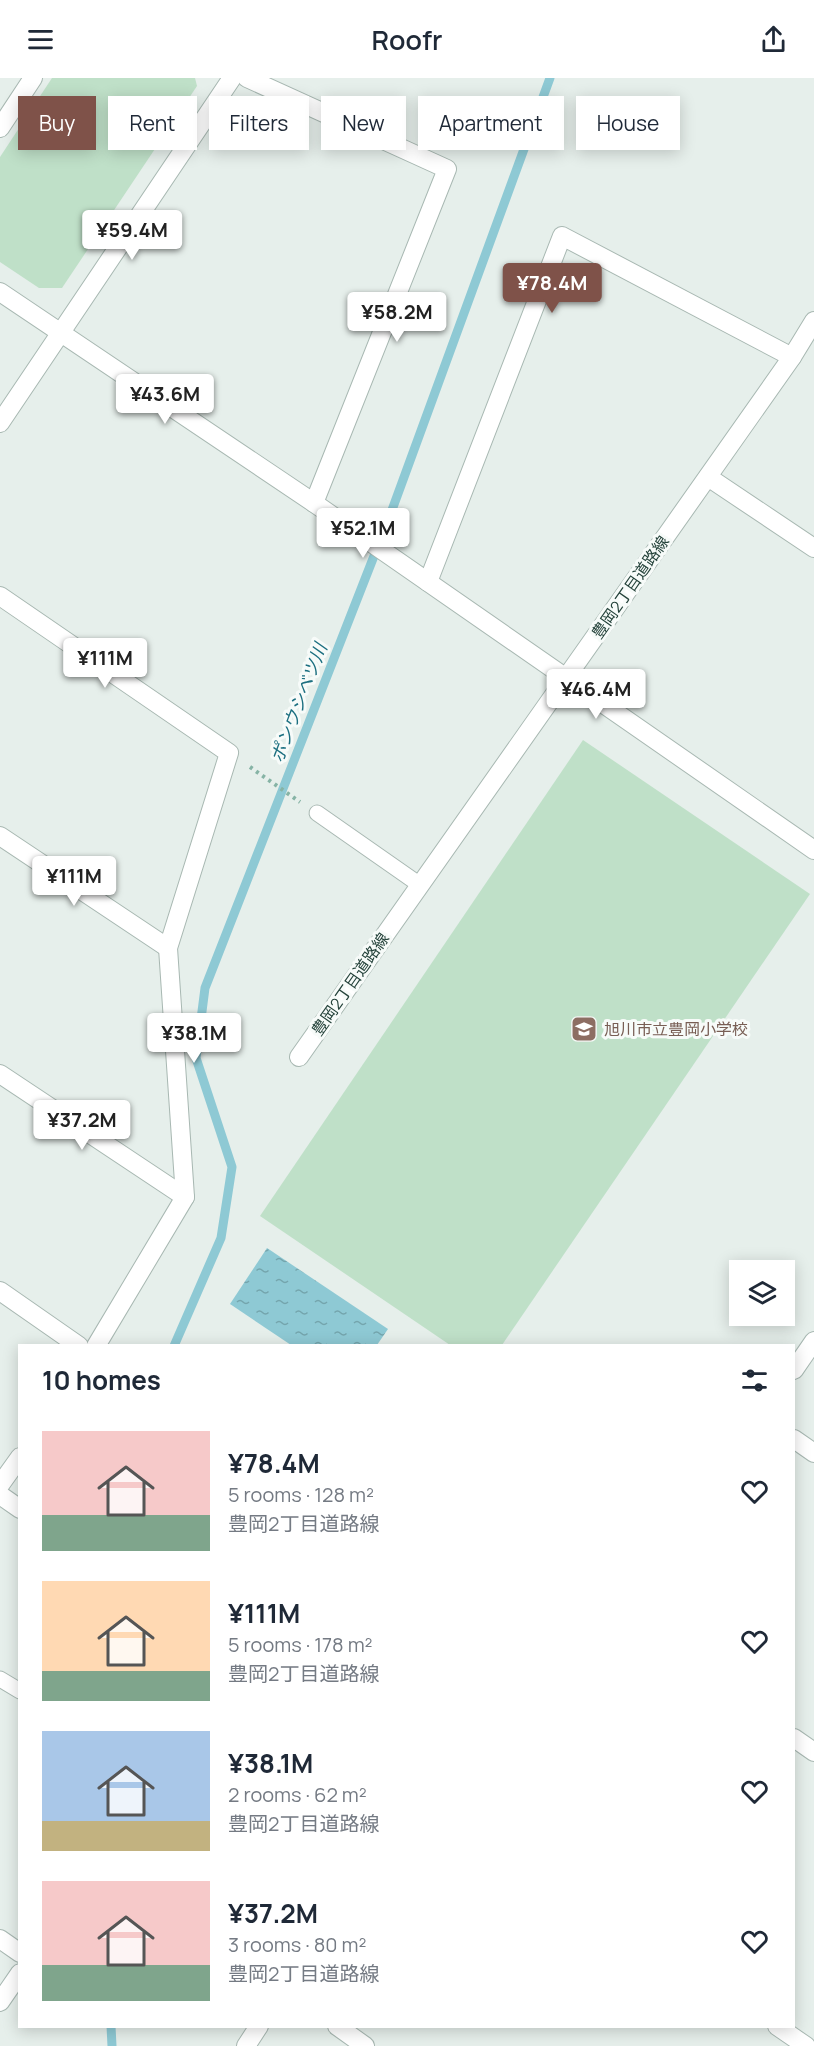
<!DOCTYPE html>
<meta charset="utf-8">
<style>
:root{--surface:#fff;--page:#f6f6f7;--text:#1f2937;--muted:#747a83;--accent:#7f5249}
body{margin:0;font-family:Manrope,"Noto Sans JP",sans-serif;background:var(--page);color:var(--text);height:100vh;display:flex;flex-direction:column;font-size:22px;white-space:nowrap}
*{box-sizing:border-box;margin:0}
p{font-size:20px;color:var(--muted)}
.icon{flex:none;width:33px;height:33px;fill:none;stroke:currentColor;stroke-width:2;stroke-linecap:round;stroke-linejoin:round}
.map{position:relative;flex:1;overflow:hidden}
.sheet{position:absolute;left:18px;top:1266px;width:777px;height:684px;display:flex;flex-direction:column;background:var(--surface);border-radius:0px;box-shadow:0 3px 15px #0003}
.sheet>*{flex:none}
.guide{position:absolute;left:18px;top:18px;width:778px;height:54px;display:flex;gap:12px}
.fabs{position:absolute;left:729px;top:1182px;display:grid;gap:12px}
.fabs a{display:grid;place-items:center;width:66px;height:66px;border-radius:0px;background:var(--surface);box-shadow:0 3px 15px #0003;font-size:30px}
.price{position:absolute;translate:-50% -51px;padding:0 14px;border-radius:6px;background:#fff;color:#222;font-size:20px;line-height:39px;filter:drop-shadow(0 2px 3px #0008)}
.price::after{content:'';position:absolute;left:50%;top:36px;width:18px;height:14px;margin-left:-9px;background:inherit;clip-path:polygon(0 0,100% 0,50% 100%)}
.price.on{background:var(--accent);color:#fff}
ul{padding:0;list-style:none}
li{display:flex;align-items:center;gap:18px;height:150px;padding:0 24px}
li span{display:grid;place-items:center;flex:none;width:168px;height:120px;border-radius:0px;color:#555}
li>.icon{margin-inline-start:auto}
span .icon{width:72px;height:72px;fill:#fffc;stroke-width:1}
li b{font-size:26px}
h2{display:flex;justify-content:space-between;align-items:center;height:72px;padding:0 24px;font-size:26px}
.tag{padding:0 21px;border-radius:0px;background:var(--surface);box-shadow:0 3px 15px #0003;font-size:21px;line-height:54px}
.tag.on{background:var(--accent);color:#fff}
header{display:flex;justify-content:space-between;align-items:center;height:78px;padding:0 24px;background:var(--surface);font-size:27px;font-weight:600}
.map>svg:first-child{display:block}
.park{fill:#bfe0c8}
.water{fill:url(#water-ripples)}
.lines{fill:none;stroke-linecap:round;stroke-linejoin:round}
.stream{stroke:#8ec9d4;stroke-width:9}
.lane-casing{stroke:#a8b8b2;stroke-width:17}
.street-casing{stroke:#a8b8b2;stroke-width:20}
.path{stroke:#86b3a5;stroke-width:4;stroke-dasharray:3 4.5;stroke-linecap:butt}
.lane{stroke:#fff;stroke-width:15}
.street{stroke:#fff;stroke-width:18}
.labels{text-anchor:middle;stroke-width:6;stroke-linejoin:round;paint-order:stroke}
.street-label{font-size:16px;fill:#24423a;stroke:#f7fbf9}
.education-label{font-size:16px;fill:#785e54;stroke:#f7fbf9;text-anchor:start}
.water-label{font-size:18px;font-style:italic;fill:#1c6f80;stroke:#f7fbf9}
</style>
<header><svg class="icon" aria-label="menu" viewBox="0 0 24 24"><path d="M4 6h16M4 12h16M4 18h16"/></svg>Roofr<svg class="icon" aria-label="share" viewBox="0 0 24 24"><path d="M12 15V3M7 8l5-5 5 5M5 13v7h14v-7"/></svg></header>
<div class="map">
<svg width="814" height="1968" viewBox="0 0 814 1968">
<defs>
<pattern id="water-ripples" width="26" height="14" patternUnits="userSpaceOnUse" patternTransform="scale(1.5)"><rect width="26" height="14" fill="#8ec9d4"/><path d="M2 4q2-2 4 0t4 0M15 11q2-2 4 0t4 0" fill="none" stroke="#74a5ad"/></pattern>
</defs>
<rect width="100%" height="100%" fill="#e6efeb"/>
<g class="park">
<polygon points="52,0 195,0 197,8 62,210 39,210 0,184 0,79"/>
<polygon points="583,662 810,816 502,1267 450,1267 260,1138"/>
</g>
<polygon class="water" points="267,1170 388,1251 377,1267 291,1267 230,1226"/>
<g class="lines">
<g class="stream">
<polyline points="174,1268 221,1160 232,1089 196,980 205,910 392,432 550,0"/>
<polyline points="111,1948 112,1968"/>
</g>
<g class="lane-casing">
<g id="lane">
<polyline points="317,735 420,807"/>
<polyline points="0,1601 20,1613"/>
</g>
</g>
<g class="street-casing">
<g id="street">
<polyline points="247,0 447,91 314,425"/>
<polyline points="0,50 33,0"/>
<polyline points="0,214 314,425 814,772"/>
<polyline points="0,345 232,0"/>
<polyline points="708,399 814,470"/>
<polyline points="428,504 562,158 792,279"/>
<polyline points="0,518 229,675 168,870 185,1119 96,1268"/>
<polyline points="0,758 168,870"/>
<polyline points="299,979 792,279 814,243"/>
<polyline points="0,996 185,1119"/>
<polyline points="0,1213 79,1268"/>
<polyline points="794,1292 814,1263"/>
<polyline points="794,1361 814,1375"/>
<polyline points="0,1407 20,1379"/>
<polyline points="0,1417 20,1431"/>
<polyline points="794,1660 814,1674"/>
<polyline points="0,1861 20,1875"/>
<polyline points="0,1924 20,1895"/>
<polyline points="337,1948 365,1968"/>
<polyline points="777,1948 806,1968"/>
<polyline points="246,1968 259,1948"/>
</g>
</g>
<polyline class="path" points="250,689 300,724"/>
<use href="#lane" class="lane"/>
<use href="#street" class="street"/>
</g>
<defs>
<g id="school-square" transform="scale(1.35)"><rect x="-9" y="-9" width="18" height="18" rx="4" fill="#8d6e63" stroke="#f7fbf9"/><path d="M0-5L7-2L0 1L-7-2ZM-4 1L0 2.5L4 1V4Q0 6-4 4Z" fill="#fff"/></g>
</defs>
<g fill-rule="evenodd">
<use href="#school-square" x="584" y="951"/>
</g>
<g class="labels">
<g class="street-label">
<text transform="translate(630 509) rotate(-55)" y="6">豊岡2丁目道路線</text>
<text transform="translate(350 906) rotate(-55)" y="6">豊岡2丁目道路線</text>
</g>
<g class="education-label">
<text x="604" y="957">旭川市立豊岡小学校</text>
</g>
<g class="water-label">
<text transform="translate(299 625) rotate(-69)" y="6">ポンウシベツ川</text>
</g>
</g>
</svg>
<div class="fabs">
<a><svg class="icon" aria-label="layers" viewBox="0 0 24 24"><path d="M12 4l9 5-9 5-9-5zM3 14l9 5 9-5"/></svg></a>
</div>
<b class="price" style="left:132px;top:183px">¥59.4M</b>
<b class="price on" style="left:552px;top:236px">¥78.4M</b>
<b class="price" style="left:397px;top:265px">¥58.2M</b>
<b class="price" style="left:165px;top:347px">¥43.6M</b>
<b class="price" style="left:363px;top:481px">¥52.1M</b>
<b class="price" style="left:105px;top:611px">¥111M</b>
<b class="price" style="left:596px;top:642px">¥46.4M</b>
<b class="price" style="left:74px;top:829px">¥111M</b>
<b class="price" style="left:194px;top:986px">¥38.1M</b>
<b class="price" style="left:82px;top:1073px">¥37.2M</b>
<div class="guide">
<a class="tag on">Buy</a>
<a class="tag">Rent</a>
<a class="tag">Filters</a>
<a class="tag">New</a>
<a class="tag">Apartment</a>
<a class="tag">House</a>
</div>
<section class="sheet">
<h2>10 homes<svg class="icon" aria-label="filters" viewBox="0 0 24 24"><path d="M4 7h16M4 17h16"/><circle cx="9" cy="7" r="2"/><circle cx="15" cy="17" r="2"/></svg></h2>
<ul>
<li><span style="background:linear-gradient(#f6c9c9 70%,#7fa58c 0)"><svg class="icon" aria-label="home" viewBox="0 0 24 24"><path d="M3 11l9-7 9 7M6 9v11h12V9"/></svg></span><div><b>¥78.4M</b><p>5 rooms · 128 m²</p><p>豊岡2丁目道路線</p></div><svg class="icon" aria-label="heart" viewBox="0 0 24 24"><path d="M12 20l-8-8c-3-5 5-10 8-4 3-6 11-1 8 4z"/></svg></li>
<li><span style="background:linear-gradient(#ffd9b3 75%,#7fa58c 0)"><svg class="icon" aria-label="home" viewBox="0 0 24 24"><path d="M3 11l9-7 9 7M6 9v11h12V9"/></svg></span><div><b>¥111M</b><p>5 rooms · 178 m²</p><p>豊岡2丁目道路線</p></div><svg class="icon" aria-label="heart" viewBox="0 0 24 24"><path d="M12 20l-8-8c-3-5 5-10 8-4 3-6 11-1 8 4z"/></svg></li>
<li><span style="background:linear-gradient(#a9c7e8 75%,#c2b280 0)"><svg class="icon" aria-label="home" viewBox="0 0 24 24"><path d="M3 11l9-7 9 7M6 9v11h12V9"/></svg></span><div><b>¥38.1M</b><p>2 rooms · 62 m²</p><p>豊岡2丁目道路線</p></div><svg class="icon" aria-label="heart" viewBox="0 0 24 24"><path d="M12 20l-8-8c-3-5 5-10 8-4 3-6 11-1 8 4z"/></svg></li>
<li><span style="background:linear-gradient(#f6c9c9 70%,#7fa58c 0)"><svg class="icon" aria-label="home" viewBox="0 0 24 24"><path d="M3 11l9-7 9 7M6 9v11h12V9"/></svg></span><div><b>¥37.2M</b><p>3 rooms · 80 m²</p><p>豊岡2丁目道路線</p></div><svg class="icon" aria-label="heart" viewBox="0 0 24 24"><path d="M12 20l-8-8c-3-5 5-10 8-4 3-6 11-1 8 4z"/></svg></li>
</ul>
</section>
</div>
